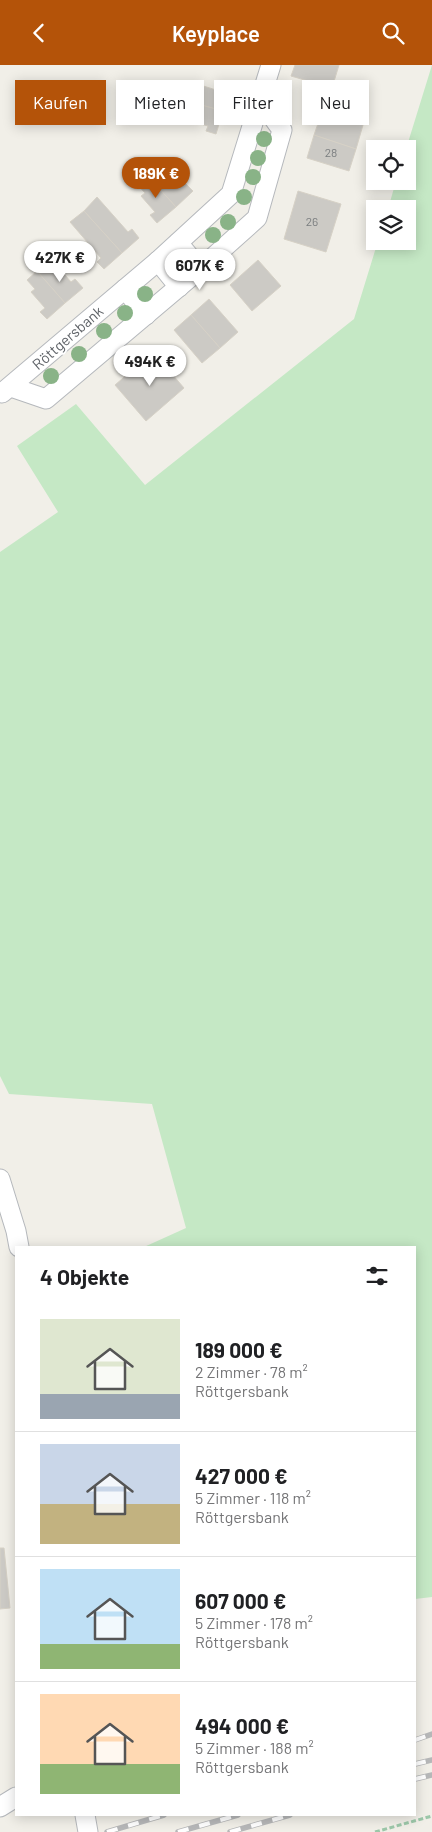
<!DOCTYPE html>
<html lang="de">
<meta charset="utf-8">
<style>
:root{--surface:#fff;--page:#f2f2f2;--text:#202124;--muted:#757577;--line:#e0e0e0;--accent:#b45309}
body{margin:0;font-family:Barlow,sans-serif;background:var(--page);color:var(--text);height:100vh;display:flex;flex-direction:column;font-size:19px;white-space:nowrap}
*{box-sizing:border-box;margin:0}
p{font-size:16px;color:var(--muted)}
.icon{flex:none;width:28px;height:28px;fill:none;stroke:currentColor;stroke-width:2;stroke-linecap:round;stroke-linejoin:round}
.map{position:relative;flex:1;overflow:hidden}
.sheet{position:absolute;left:15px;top:1181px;width:401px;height:570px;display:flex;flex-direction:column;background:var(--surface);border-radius:0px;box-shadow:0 2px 12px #0003}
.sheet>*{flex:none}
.guide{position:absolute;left:15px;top:15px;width:402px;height:45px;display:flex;gap:10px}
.controls{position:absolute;left:366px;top:75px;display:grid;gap:10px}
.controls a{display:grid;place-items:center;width:50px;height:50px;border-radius:0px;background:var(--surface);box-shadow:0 2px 12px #0003;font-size:25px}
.price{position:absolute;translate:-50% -42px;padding:0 11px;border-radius:18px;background:#fff;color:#222;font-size:16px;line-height:32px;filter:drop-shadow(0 1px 2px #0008)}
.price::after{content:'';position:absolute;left:50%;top:30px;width:15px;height:11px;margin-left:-8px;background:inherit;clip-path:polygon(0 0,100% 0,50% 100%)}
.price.selected{background:var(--accent);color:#fff}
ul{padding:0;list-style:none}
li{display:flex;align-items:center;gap:15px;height:125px;padding:0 25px}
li+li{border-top:1px solid var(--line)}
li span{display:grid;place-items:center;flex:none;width:140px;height:100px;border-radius:0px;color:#555}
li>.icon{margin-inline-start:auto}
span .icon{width:60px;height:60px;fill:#fffc;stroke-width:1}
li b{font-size:21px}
h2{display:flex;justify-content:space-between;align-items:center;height:60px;padding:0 25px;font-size:21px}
.pill{padding:0 18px;border-radius:0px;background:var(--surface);box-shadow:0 2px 12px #0003;font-size:18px;line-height:45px}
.pill.selected{background:var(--accent);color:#fff}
header{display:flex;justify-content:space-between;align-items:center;height:65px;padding:0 25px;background:var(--accent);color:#fff;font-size:22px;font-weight:600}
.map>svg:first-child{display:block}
.green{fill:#c5e8c5}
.building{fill:#cccac5;stroke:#d6d1c6}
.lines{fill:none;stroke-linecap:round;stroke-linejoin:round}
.street-casing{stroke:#b5b8bc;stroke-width:21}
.path{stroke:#9cc7a9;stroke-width:3;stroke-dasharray:5 2.5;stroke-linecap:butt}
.street{stroke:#fff;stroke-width:19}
.rail-casing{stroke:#b6b7b8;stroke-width:5.5}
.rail{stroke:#fff;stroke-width:4;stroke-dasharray:11;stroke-linecap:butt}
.tree{fill:#89b387}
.labels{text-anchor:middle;stroke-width:4;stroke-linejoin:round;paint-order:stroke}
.number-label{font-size:12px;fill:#7a7d7f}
.street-label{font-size:15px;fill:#5f6368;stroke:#fff}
</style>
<header><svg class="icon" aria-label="back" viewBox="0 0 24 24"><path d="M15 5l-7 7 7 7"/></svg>Keyplace<svg class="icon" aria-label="search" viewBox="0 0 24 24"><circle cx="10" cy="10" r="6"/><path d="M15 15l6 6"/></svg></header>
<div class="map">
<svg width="432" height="1767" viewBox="0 0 432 1767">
<rect width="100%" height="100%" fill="#f1efe8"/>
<polygon class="green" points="432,0 432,1532 415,1534 415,1182 144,1182 186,1163 152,1039 9,1029 0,1011 0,487 58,447 17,381 76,339 145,420 354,254 378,176 408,176 408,144 388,144 396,116 408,116 408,84 406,84"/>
<g class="building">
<polygon points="295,0 339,0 332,23 291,11"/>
<polygon points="197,19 216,25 217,20 229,24 223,46 181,34 184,23 196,26"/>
<polygon points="172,32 223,46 216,69 206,66 208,61 168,50"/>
<polygon points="322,47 363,60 356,84 314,70"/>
<polygon points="314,70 356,84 349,106 307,93"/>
<polygon points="156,102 163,111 169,106 182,121 185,118 193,126 176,142 147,110"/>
<polygon points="147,110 176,142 157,158 150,150 155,147 141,131 145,128 137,119"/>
<polygon points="298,126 341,139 326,187 284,174"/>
<polygon points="97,132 128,167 132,164 139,173 122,188 84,146"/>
<polygon points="84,146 122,188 104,204 97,197 101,193 70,157"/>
<polygon points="258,195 281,221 252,246 230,220"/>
<polygon points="46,198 53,207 58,202 71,217 75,214 83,223 65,238 37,206"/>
<polygon points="37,206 65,238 47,254 40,247 45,243 31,227 35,224 27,215"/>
<polygon points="209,234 238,267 220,283 191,250"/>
<polygon points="191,250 220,283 202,298 174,265"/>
<polygon points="153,287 184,323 146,356 115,320"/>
<polygon points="0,1483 4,1483 10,1543 0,1544"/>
</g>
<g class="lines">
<g class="street-casing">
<g id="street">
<polyline points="178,178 200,204"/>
<polyline points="158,196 179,222"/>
<polyline points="125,224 146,250"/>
<polyline points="11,322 46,334 200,204 257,153 282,65 261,36"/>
<polyline points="2,328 158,196 231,129 271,0"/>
<polyline points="0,1114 16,1166 19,1182"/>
<polyline points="0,1742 16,1732"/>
<polyline points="85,1750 88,1767"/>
</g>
</g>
<polyline class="path" points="375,1767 432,1751"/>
<use href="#street" class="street"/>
<g class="rail-casing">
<g id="rail">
<polyline points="415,1675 432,1669"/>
<polyline points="415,1699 432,1695"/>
<polyline points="415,1714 432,1710"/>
<polyline points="107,1767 164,1750"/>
<polyline points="178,1767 238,1750"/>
<polyline points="230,1767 290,1750"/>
</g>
</g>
<use href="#rail" class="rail"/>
</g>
<g class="tree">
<circle cx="264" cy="74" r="8"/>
<circle cx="258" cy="93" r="8"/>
<circle cx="253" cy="112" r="8"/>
<circle cx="244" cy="132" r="8"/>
<circle cx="228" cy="157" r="8"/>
<circle cx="213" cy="170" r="8"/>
<circle cx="178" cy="200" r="8"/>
<circle cx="145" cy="229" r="8"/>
<circle cx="125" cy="248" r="8"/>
<circle cx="104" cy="266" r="8"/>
<circle cx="79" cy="289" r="8"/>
<circle cx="51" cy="311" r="8"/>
</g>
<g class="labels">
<g class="number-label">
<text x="331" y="92">28</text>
<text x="312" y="161">26</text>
</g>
<g class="street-label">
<text transform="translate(68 273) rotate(-41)" y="5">Röttgersbank</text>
</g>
</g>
</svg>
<div class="controls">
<a><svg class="icon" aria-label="locate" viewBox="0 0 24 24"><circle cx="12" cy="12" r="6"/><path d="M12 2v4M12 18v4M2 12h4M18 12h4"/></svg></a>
<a><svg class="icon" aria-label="layers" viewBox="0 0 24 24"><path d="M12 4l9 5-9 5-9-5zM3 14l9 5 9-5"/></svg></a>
</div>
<b class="price selected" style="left:156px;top:134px">189K €</b>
<b class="price" style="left:60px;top:218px">427K €</b>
<b class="price" style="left:200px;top:226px">607K €</b>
<b class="price" style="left:150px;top:322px">494K €</b>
<div class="guide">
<a class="pill selected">Kaufen</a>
<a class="pill">Mieten</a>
<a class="pill">Filter</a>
<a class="pill">Neu</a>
</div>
<section class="sheet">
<h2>4 Objekte<svg class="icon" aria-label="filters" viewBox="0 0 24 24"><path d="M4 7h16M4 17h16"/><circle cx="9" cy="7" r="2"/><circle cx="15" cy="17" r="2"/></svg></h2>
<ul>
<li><span style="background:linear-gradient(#dfe7d0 75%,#9aa5b1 0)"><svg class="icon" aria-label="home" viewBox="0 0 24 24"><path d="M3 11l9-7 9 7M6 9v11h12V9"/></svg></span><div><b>189 000 €</b><p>2 Zimmer · 78 m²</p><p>Röttgersbank</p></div></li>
<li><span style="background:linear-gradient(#c9d6e8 60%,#c2b280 0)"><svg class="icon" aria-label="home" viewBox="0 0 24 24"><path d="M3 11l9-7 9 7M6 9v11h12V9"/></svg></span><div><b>427 000 €</b><p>5 Zimmer · 118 m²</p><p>Röttgersbank</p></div></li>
<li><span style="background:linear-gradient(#bfe0f5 75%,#8fb573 0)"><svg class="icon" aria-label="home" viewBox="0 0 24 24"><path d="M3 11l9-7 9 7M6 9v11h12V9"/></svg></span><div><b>607 000 €</b><p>5 Zimmer · 178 m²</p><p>Röttgersbank</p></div></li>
<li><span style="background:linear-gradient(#ffd9b3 70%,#8fb573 0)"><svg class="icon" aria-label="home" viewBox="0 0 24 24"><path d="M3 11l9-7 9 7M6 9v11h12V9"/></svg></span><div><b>494 000 €</b><p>5 Zimmer · 188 m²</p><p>Röttgersbank</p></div></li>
</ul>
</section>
</div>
